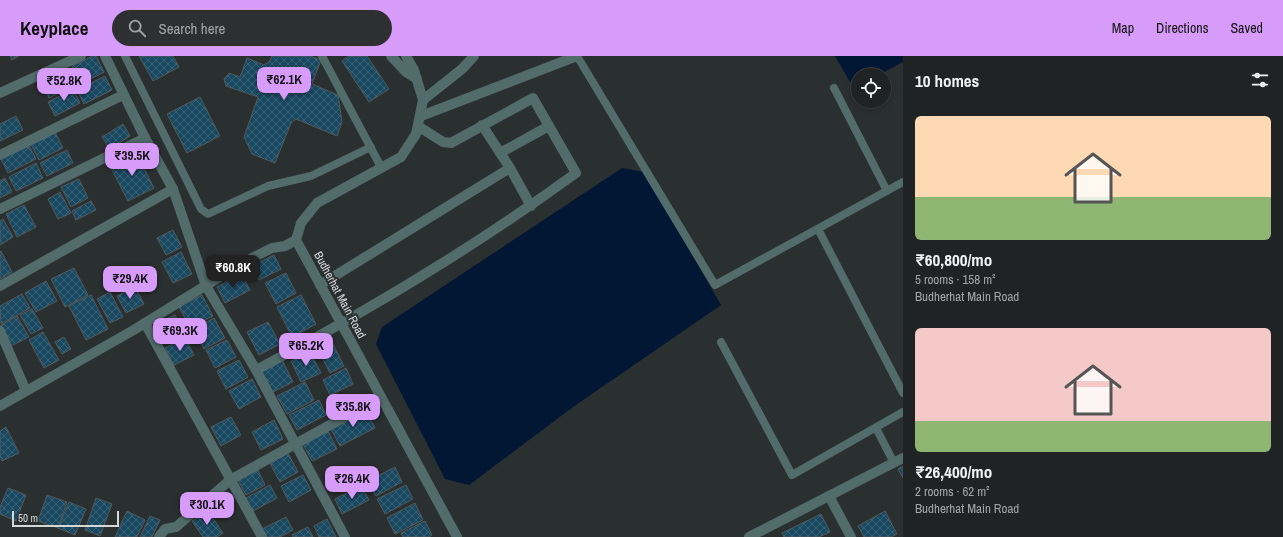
<!DOCTYPE html>
<meta charset="utf-8">
<style>
:root{--surface:#202324;--page:#2d2f31;--text:#f1f3f6;--muted:#a2a4a6;--line:#3d4041;--accent:#d79bf9}
body{margin:0;font-family:"Archivo Narrow",sans-serif;background:var(--page);color:var(--text);height:100vh;display:flex;flex-direction:column;font-size:15px;white-space:nowrap}
*{box-sizing:border-box;margin:0}
p{font-size:13px;color:var(--muted)}
.icon{flex:none;width:22px;height:22px;fill:none;stroke:currentColor;stroke-width:2;stroke-linecap:round;stroke-linejoin:round}
.map{position:relative;flex:1;overflow:hidden}
.details{display:flex;flex-direction:column;background:var(--surface);width:380px}
.details>*{flex:none}
.fabs{position:absolute;left:851px;top:12px;display:grid;gap:8px}
.fabs a{display:grid;place-items:center;width:40px;height:40px;border-radius:50%;background:var(--surface);box-shadow:0 2px 6px #0003,0 0 0 1px var(--line);font-size:20px}
.scale{position:absolute;left:12px;bottom:10px;width:107px;box-sizing:border-box;padding-left:4px;border:2px solid #d5d8d9;border-top:0;font-size:11px;line-height:14px;white-space:nowrap;color:#d5d8d9;-webkit-text-stroke:3px #2a2f30;paint-order:stroke}
.price{position:absolute;translate:-50% -34px;padding:0 9px;border-radius:8px;background:var(--accent);color:#111;font-size:13px;line-height:26px;filter:drop-shadow(0 1px 2px #0008)}
.price::after{content:'';position:absolute;left:50%;top:24px;width:12px;height:9px;margin-left:-6px;background:inherit;clip-path:polygon(0 0,100% 0,50% 100%)}
.price.selected{background:#222;color:#fff}
ul{padding:0;list-style:none}
li{display:grid;align-content:center;gap:8px;height:212px;padding:0 12px}
li span{display:grid;place-items:center;height:124px;border-radius:6px;color:#555}
li>.icon{margin-inline-start:auto}
span .icon{width:72px;height:72px;fill:#fffc;stroke-width:1}
li b{font-size:17px}
h2{display:flex;justify-content:space-between;align-items:center;height:48px;padding:0 12px;font-size:17px}
header{display:flex;align-items:center;gap:24px;box-sizing:border-box;height:56px;padding:0 20px;background:var(--accent);color:#111}
header strong{font-size:19px}
nav{display:flex;gap:22px;margin-inline-start:auto;font-size:14px}
.search{width:280px;height:36px;background:var(--page);display:flex;align-items:center;gap:10px;box-sizing:border-box;padding:0 14px;border-radius:22px;color:var(--muted);font-size:15px}
main{display:flex;flex:1;min-height:0}
.map>svg:first-child{display:block}
.water{fill:#011734}
.building{fill:url(#building-cross-hatch);stroke:#54595c}
.lines{fill:none;stroke-linecap:round;stroke-linejoin:round}
.service{stroke:#526b6b;stroke-width:8}
.minor{stroke:#526b6b;stroke-width:10}
.labels{text-anchor:middle;stroke-width:4;stroke-linejoin:round;paint-order:stroke}
.street-label{font-size:12px;fill:#d5d8d9;stroke:#2a2f30}
</style>
<header>
<strong>Keyplace</strong>
<div class="search"><svg class="icon" aria-label="search" viewBox="0 0 24 24"><circle cx="10" cy="10" r="6"/><path d="M15 15l6 6"/></svg>Search here</div>
<nav><a>Map</a><a>Directions</a><a>Saved</a></nav>
</header>
<main>
<div class="map">
<svg width="903" height="481" viewBox="0 0 903 481">
<defs>
<pattern id="building-cross-hatch" width="8" height="8" patternUnits="userSpaceOnUse"><rect width="8" height="8" fill="#194861"/><path d="M0 0l8 8M0 8l8-8" fill="none" stroke="#3a6277"/></pattern>
</defs>
<rect width="100%" height="100%" fill="#2a2f30"/>
<g class="water">
<polygon points="835,0 903,0 903,6 879,19 858,19 858,30 854,33"/>
<polygon points="622,112 644,116 721,249 573,351 469,429 445,423 376,288 382,271"/>
</g>
<g class="building">
<polygon points="10,0 19,0 12,4"/>
<polygon points="93,0 96,0 104,16 81,28 72,10"/>
<polygon points="139,0 173,0 179,11 153,25"/>
<polygon points="272,0 310,0 321,4 312,28 338,39 342,66 337,80 296,63 291,67 275,107 252,98 244,81 258,41 226,30 224,23 229,17 240,21 247,2 264,9 269,6"/>
<polygon points="349,0 367,0 389,33 369,46 342,5"/>
<polygon points="69,14 76,28 49,42 42,28"/>
<polygon points="105,20 112,34 84,48 77,34"/>
<polygon points="73,33 80,47 55,60 48,46"/>
<polygon points="200,41 220,80 187,97 167,58"/>
<polygon points="16,60 23,74 0,85 0,68"/>
<polygon points="123,68 130,80 110,93 102,81"/>
<polygon points="55,76 63,92 39,104 31,88"/>
<polygon points="28,87 36,103 8,117 0,101"/>
<polygon points="67,94 73,107 47,120 40,107"/>
<polygon points="136,97 154,132 128,145 110,110"/>
<polygon points="36,107 43,122 16,135 9,121"/>
<polygon points="5,122 12,136 0,142 0,125"/>
<polygon points="79,123 88,142 71,151 61,131"/>
<polygon points="60,136 71,157 58,163 48,143"/>
<polygon points="91,145 96,154 76,164 72,155"/>
<polygon points="24,149 36,171 17,181 6,158"/>
<polygon points="3,163 13,181 0,189 0,165"/>
<polygon points="173,174 182,191 166,199 157,182"/>
<polygon points="1,195 12,216 0,223 0,196"/>
<polygon points="181,196 192,218 173,227 162,206"/>
<polygon points="274,199 281,213 259,224 252,210"/>
<polygon points="74,212 88,239 65,251 51,223"/>
<polygon points="286,217 296,237 276,248 265,227"/>
<polygon points="241,218 250,234 225,247 217,231"/>
<polygon points="46,225 57,245 36,256 25,237"/>
<polygon points="135,231 144,248 126,257 117,240"/>
<polygon points="110,236 123,261 110,267 97,243"/>
<polygon points="22,238 30,252 1,268 0,250"/>
<polygon points="91,239 108,273 86,284 69,250"/>
<polygon points="202,239 213,260 190,271 179,251"/>
<polygon points="301,239 316,268 292,281 277,251"/>
<polygon points="32,253 43,272 31,278 20,259"/>
<polygon points="175,259 184,277 163,288 154,269"/>
<polygon points="17,260 29,281 11,290 0,270"/>
<polygon points="214,262 225,282 204,293 194,273"/>
<polygon points="268,266 280,288 259,299 247,276"/>
<polygon points="43,276 59,304 44,312 29,284"/>
<polygon points="64,281 71,293 62,298 55,286"/>
<polygon points="185,282 194,299 174,309 165,292"/>
<polygon points="227,284 236,301 215,312 206,294"/>
<polygon points="331,284 344,310 330,317 317,291"/>
<polygon points="310,296 321,317 301,326 291,305"/>
<polygon points="239,304 248,321 226,333 217,315"/>
<polygon points="282,304 293,326 273,336 261,314"/>
<polygon points="346,312 353,328 330,339 323,324"/>
<polygon points="252,323 261,341 239,353 229,335"/>
<polygon points="305,326 314,344 287,358 277,340"/>
<polygon points="319,344 326,359 297,374 289,359"/>
<polygon points="366,355 375,372 340,390 331,373"/>
<polygon points="231,361 241,379 221,390 211,371"/>
<polygon points="274,364 283,383 261,394 252,376"/>
<polygon points="6,371 19,397 2,405 0,401 0,375"/>
<polygon points="328,375 337,393 312,405 303,388"/>
<polygon points="288,397 298,416 280,426 270,407"/>
<polygon points="903,410 903,422 898,413"/>
<polygon points="395,411 402,426 376,440 368,425"/>
<polygon points="258,414 265,429 246,439 238,424"/>
<polygon points="303,419 311,434 289,446 281,430"/>
<polygon points="270,429 277,442 253,455 246,442"/>
<polygon points="406,429 413,443 385,458 377,443"/>
<polygon points="361,430 369,444 342,458 335,443"/>
<polygon points="8,432 26,439 16,465 0,458 0,451"/>
<polygon points="47,439 67,446 58,472 38,465"/>
<polygon points="96,442 112,448 100,480 85,474"/>
<polygon points="69,446 86,453 75,479 58,472"/>
<polygon points="415,447 423,464 395,478 387,462"/>
<polygon points="127,455 145,464 137,481 115,481"/>
<polygon points="208,455 223,477 217,481 203,481 192,465"/>
<polygon points="885,455 897,478 891,481 864,481 858,470"/>
<polygon points="821,458 830,476 819,481 784,481 782,477"/>
<polygon points="150,460 160,464 152,481 140,481"/>
<polygon points="286,461 293,474 280,481 266,481 262,473"/>
<polygon points="327,463 336,481 319,481 314,470"/>
<polygon points="425,465 432,479 429,481 403,481 401,477"/>
<polygon points="308,471 313,481 293,481 292,479"/>
</g>
<g class="lines">
<g class="service">
<polyline points="125,0 201,153 208,158 268,130 311,120 371,91"/>
<polyline points="322,0 381,111"/>
<polyline points="577,0 715,229 903,126"/>
<polyline points="834,32 887,135"/>
<polyline points="818,173 903,337"/>
<polyline points="721,286 792,419 903,356"/>
<polyline points="876,372 894,407"/>
</g>
<g class="minor">
<polyline points="105,0 145,82 173,133 206,230 256,314 345,481"/>
<polyline points="391,0 406,16 417,23"/>
<polyline points="406,0 414,14 423,44 416,78 401,101 317,147 301,167 296,184 457,481"/>
<polyline points="0,37 81,0"/>
<polyline points="423,44 462,13 474,0"/>
<polyline points="421,60 577,0"/>
<polyline points="482,69 510,112 531,150"/>
<polyline points="500,97 549,70"/>
<polyline points="0,99 123,39"/>
<polyline points="0,153 145,82"/>
<polyline points="320,229 510,112"/>
<polyline points="0,230 173,133"/>
<polyline points="145,267 262,481"/>
<polyline points="0,275 26,335"/>
<path d="M 256,314 C 366,256 476,190 576,117 L 533,42 L 451,87 L 443,86 L 418,70"/>
<polyline points="0,350 132,275 244,206 272,192 285,190 296,184"/>
<polyline points="829,440 851,481"/>
<polyline points="159,481 165,473 176,471 230,424 381,341"/>
<polyline points="749,481 903,402"/>
</g>
</g>
<g class="labels">
<g class="street-label">
<text transform="translate(340 239) rotate(62)" y="4">Budherhat Main Road</text>
</g>
</g>
</svg>
<div class="fabs">
<a><svg class="icon" aria-label="locate" viewBox="0 0 24 24"><circle cx="12" cy="12" r="6"/><path d="M12 2v4M12 18v4M2 12h4M18 12h4"/></svg></a>
</div>
<div class="scale">50 m</div>
<b class="price" style="left:284px;top:45px">₹62.1K</b>
<b class="price" style="left:64px;top:46px">₹52.8K</b>
<b class="price" style="left:132px;top:121px">₹39.5K</b>
<b class="price selected" style="left:233px;top:233px">₹60.8K</b>
<b class="price" style="left:130px;top:244px">₹29.4K</b>
<b class="price" style="left:180px;top:296px">₹69.3K</b>
<b class="price" style="left:306px;top:311px">₹65.2K</b>
<b class="price" style="left:353px;top:372px">₹35.8K</b>
<b class="price" style="left:352px;top:444px">₹26.4K</b>
<b class="price" style="left:207px;top:470px">₹30.1K</b>
</div>
<section class="details">
<h2>10 homes<svg class="icon" aria-label="filters" viewBox="0 0 24 24"><path d="M4 7h16M4 17h16"/><circle cx="9" cy="7" r="2"/><circle cx="15" cy="17" r="2"/></svg></h2>
<ul>
<li><span style="background:linear-gradient(#ffd9b3 65%,#8fb573 0)"><svg class="icon" aria-label="home" viewBox="0 0 24 24"><path d="M3 11l9-7 9 7M6 9v11h12V9"/></svg></span><div><b>₹60,800/mo</b><p>5 rooms · 158 m²</p><p>Budherhat Main Road</p></div></li>
<li><span style="background:linear-gradient(#f6c9c9 75%,#8fb573 0)"><svg class="icon" aria-label="home" viewBox="0 0 24 24"><path d="M3 11l9-7 9 7M6 9v11h12V9"/></svg></span><div><b>₹26,400/mo</b><p>2 rooms · 62 m²</p><p>Budherhat Main Road</p></div></li>
</ul>
</section>
</main>
